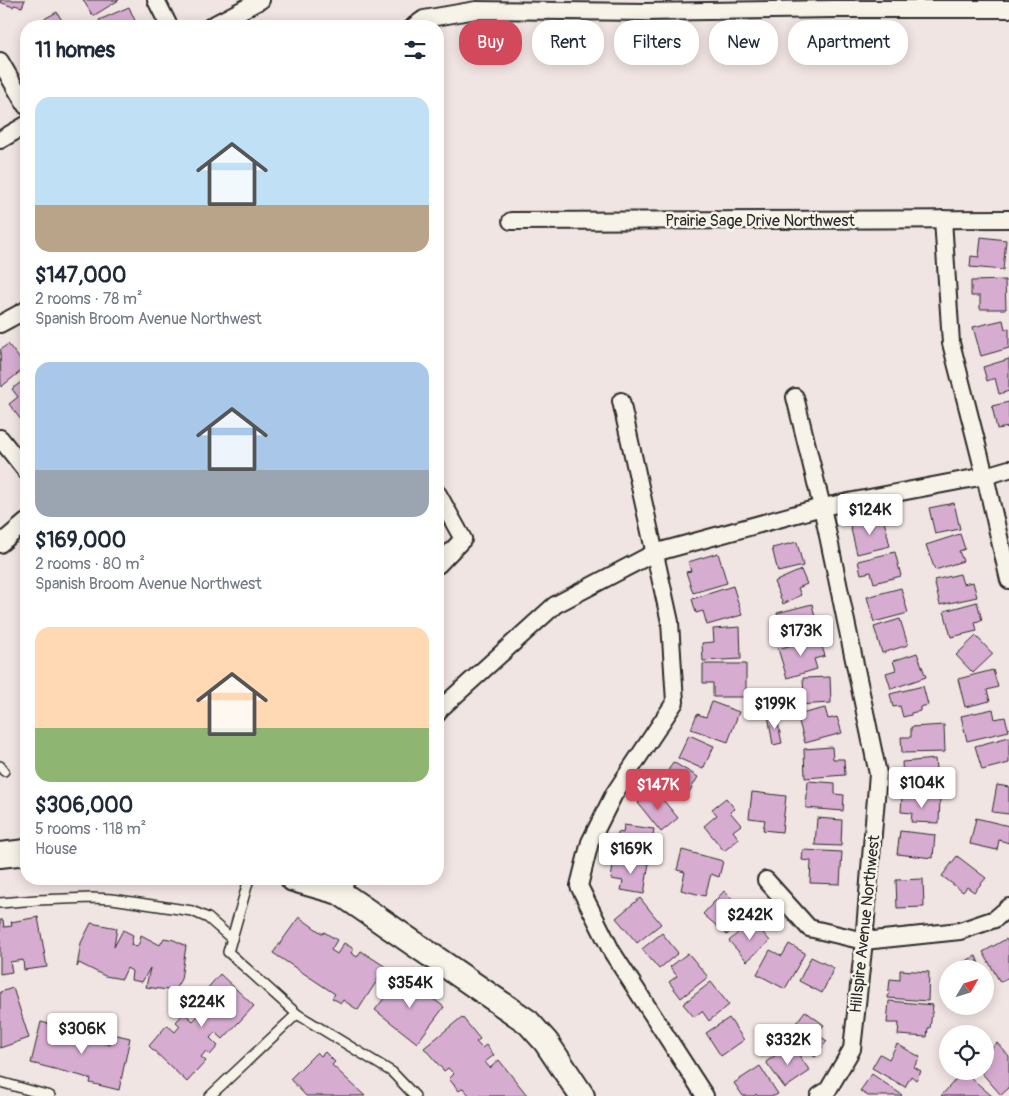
<!DOCTYPE html>
<meta charset="utf-8">
<style>
:root{--surface:#fff;--page:#f6f6f7;--text:#1f2937;--muted:#747a83;--accent:#d1495b}
body{margin:0;font-family:Pangolin,sans-serif;background:var(--page);color:var(--text);height:100vh;display:flex;flex-direction:column;font-size:19px;white-space:nowrap}
*{box-sizing:border-box;margin:0}
p{font-size:16px;color:var(--muted)}
.icon{flex:none;width:28px;height:28px;fill:none;stroke:currentColor;stroke-width:2;stroke-linecap:round;stroke-linejoin:round}
.map{position:relative;flex:1;overflow:hidden}
.drawer{position:absolute;left:20px;top:20px;width:424px;height:865px;display:flex;flex-direction:column;background:var(--surface);border-radius:20px;box-shadow:0 2px 12px #0003}
.drawer>*{flex:none}
.hud{position:absolute;left:459px;top:20px;width:475px;height:45px;display:flex;gap:10px}
.needle{width:32px;rotate:51deg}
.controls{position:absolute;left:939px;top:960px;display:grid;gap:10px}
.controls a{display:grid;place-items:center;width:55px;height:55px;border-radius:50%;background:var(--surface);box-shadow:0 2px 12px #0003;font-size:25px}
.price{position:absolute;translate:-50% -42px;padding:0 11px;border-radius:5px;background:#fff;color:#222;font-size:16px;line-height:32px;filter:drop-shadow(0 1px 2px #0008)}
.price::after{content:'';position:absolute;left:50%;top:30px;width:15px;height:11px;margin-left:-8px;background:inherit;clip-path:polygon(0 0,100% 0,50% 100%)}
.price.selected{background:var(--accent);color:#fff}
ul{padding:0;list-style:none}
li{display:grid;align-content:center;gap:10px;height:265px;padding:0 15px}
li span{display:grid;place-items:center;height:155px;border-radius:15px;color:#555}
li>.icon{margin-inline-start:auto}
span .icon{width:90px;height:90px;fill:#fffc;stroke-width:1}
li b{font-size:21px}
h2{display:flex;justify-content:space-between;align-items:center;height:60px;padding:0 15px;font-size:21px}
.chip{padding:0 18px;border-radius:20px;background:var(--surface);box-shadow:0 2px 12px #0003;font-size:18px;line-height:45px}
.chip.selected{background:var(--accent);color:#fff}
.map>svg:first-child{display:block}
.building{fill:#d7acd1;stroke:#2b2b2b}
.lines{fill:none;stroke-linecap:round;stroke-linejoin:round}
.lane-casing{stroke:#2b2b2b;stroke-width:12}
.street-casing{stroke:#2b2b2b;stroke-width:20}
.secondary-casing{stroke:#2b2b2b;stroke-width:28}
.lane{stroke:#f7f3e8;stroke-width:9}
.street{stroke:#f7f3e8;stroke-width:16}
.secondary{stroke:#f7f3e8;stroke-width:24}
.labels{text-anchor:middle;stroke-width:5;stroke-linejoin:round;paint-order:stroke}
.street-label{font-size:16px;fill:#2b2b2b;stroke:#f7f3e8}
</style>
<div class="map">
<svg width="1009" height="1096" viewBox="0 0 1009 1096">
<rect width="100%" height="100%" fill="#f1e5e3"/>
<filter id="ink" filterUnits="userSpaceOnUse"><feTurbulence type="fractalNoise" baseFrequency=".02" numOctaves="2"/><feDisplacementMap in="SourceGraphic" scale="10" xChannelSelector="R" yChannelSelector="G"/><feConvolveMatrix kernelMatrix="1 2 1 2 8 2 1 2 1" color-interpolation-filters="sRGB"/></filter>
<g filter="url(#ink)">
<g class="building">
<polygon points="0,0 25,0 22,7 14,5 13,7 0,2"/>
<polygon points="83,0 119,0 93,16"/>
<polygon points="129,7 136,23 130,26 102,26 99,20"/>
<polygon points="57,12 65,26 31,26"/>
<polygon points="981,237 1006,240 1003,270 970,267 971,256 979,257"/>
<polygon points="1005,280 1006,309 980,309 980,296 971,296 971,281"/>
<polygon points="1003,320 1005,329 1009,328 1009,348 981,356 973,327"/>
<polygon points="8,344 26,367 1,387 0,350"/>
<polygon points="1009,359 1009,391 999,394 995,378 987,381 983,367"/>
<polygon points="26,378 26,416 21,420 9,404 18,397 12,389"/>
<polygon points="1009,402 1009,427 997,429 992,406"/>
<polygon points="954,503 960,529 935,534 929,508"/>
<polygon points="883,517 890,546 857,554 850,525"/>
<polygon points="960,534 965,549 959,551 963,561 935,570 926,545"/>
<polygon points="797,542 803,566 778,572 772,548"/>
<polygon points="895,552 901,576 874,583 871,572 861,574 858,561"/>
<polygon points="718,553 727,583 693,593 686,572 691,571 688,562"/>
<polygon points="801,570 807,584 798,588 801,595 783,604 774,582"/>
<polygon points="960,574 963,584 973,582 977,597 940,605 934,580"/>
<polygon points="733,586 742,615 707,625 703,611 696,613 692,599"/>
<polygon points="901,588 908,613 874,622 867,597"/>
<polygon points="977,602 982,620 975,622 977,631 951,637 944,611"/>
<polygon points="812,604 816,622 808,624 811,635 785,641 777,613"/>
<polygon points="900,619 908,645 882,653 874,627"/>
<polygon points="740,627 741,659 703,661 702,643 714,642 713,629"/>
<polygon points="976,636 993,654 973,673 956,655"/>
<polygon points="819,637 825,656 814,659 817,669 787,678 778,649"/>
<polygon points="917,653 926,677 891,689 886,673 896,670 893,661"/>
<polygon points="703,664 746,664 746,697 713,697 713,683 703,683"/>
<polygon points="993,670 998,687 987,690 990,701 965,707 958,679"/>
<polygon points="830,677 831,703 797,705 797,696 804,696 803,678"/>
<polygon points="923,686 928,705 920,707 920,711 911,713 911,715 903,717 900,706 893,707 890,694"/>
<polygon points="712,702 739,712 728,742 691,729 697,714 706,717"/>
<polygon points="825,708 828,719 837,717 842,733 805,743 797,715"/>
<polygon points="993,709 995,719 1005,717 1009,731 967,741 961,716"/>
<polygon points="776,714 782,743 773,745 768,715"/>
<polygon points="944,725 945,752 902,753 901,737 911,737 911,727"/>
<polygon points="689,735 714,746 703,769 678,758"/>
<polygon points="1009,737 1009,763 982,770 975,746"/>
<polygon points="832,747 833,759 844,759 845,775 805,778 804,749"/>
<polygon points="935,759 938,787 912,789 911,780 903,781 902,762"/>
<polygon points="673,762 698,777 685,799 660,785"/>
<polygon points="808,781 835,783 835,794 844,795 843,811 806,808"/>
<polygon points="997,785 1009,787 1009,814 992,812"/>
<polygon points="655,790 678,818 661,832 638,803"/>
<polygon points="752,792 786,796 782,832 763,830 765,820 749,818"/>
<polygon points="902,796 940,798 939,823 911,822 912,813 901,812"/>
<polygon points="726,798 735,809 730,812 741,825 733,831 739,839 724,851 704,826 717,815 712,809"/>
<polygon points="817,818 842,820 841,846 815,845"/>
<polygon points="976,818 1009,826 1009,843 999,840 997,850 970,844"/>
<polygon points="624,825 654,829 649,860 615,854 618,832 623,833"/>
<polygon points="900,831 935,835 933,858 897,854"/>
<polygon points="682,850 723,861 719,877 711,874 705,896 681,890 685,872 677,870"/>
<polygon points="803,850 842,852 840,884 810,883 811,861 802,860"/>
<polygon points="957,856 986,878 974,892 967,887 963,892 942,876"/>
<polygon points="614,858 649,863 644,894 621,890 623,881 611,879"/>
<polygon points="923,879 924,907 897,908 896,880"/>
<polygon points="724,891 747,913 727,935 703,914"/>
<polygon points="640,898 661,924 637,943 616,918"/>
<polygon points="38,917 47,967 24,970 23,960 10,962 12,972 0,974 0,920 3,920 4,927 12,926 11,922"/>
<polygon points="299,917 323,934 324,932 337,940 331,950 337,954 344,943 354,949 351,953 357,957 361,951 386,967 358,1010 343,1000 341,1003 332,998 335,994 273,953"/>
<polygon points="752,920 770,941 747,961 729,941"/>
<polygon points="91,923 117,928 114,947 123,930 133,935 131,945 137,947 140,941 141,935 160,945 164,938 174,940 186,946 181,979 174,991 146,987 150,968 142,982 131,980 132,971 127,968 122,979 105,976 79,963 77,967 81,943"/>
<polygon points="662,933 678,953 659,969 642,949"/>
<polygon points="1006,939 1009,944 1009,977 1000,982 983,952"/>
<polygon points="789,944 805,953 785,989 757,974 770,950 782,956"/>
<polygon points="688,953 708,977 681,998 669,982 677,976 670,967"/>
<polygon points="976,956 981,969 950,968"/>
<polygon points="811,957 834,968 822,993 799,981"/>
<polygon points="900,970 929,972 928,1001 888,998 890,979 900,980"/>
<polygon points="220,974 254,1006 223,1039 215,1032 210,1038 218,1046 210,1055 206,1051 201,1057 206,1061 187,1082 149,1046 167,1025 175,1032 180,1026 176,1022 184,1013 193,1021 198,1016 189,1009"/>
<polygon points="402,975 444,1007 417,1043 375,1010"/>
<polygon points="985,977 992,992 985,995"/>
<polygon points="711,982 729,1005 709,1021 702,1011 694,1017 683,1004"/>
<polygon points="13,988 29,1038 0,1048 0,992"/>
<polygon points="889,1001 933,1005 930,1028 928,1028 927,1037 898,1035 899,1023 887,1023"/>
<polygon points="805,1011 824,1025 817,1034 827,1041 815,1057 787,1035"/>
<polygon points="462,1017 480,1039 476,1042 482,1048 486,1045 494,1055 485,1062 490,1068 499,1060 527,1095 525,1096 470,1096 463,1088 459,1091 449,1079 454,1074 448,1068 444,1071 424,1048"/>
<polygon points="729,1018 744,1040 721,1056 706,1033"/>
<polygon points="41,1022 101,1037 100,1042 110,1045 113,1034 130,1038 119,1090 90,1083 91,1079 78,1075 31,1063"/>
<polygon points="997,1043 1009,1056 1009,1088 1001,1095 980,1071 985,1071 985,1054"/>
<polygon points="791,1044 810,1071 785,1088 766,1062"/>
<polygon points="897,1044 920,1057 914,1067 921,1071 916,1080 911,1076 905,1087 872,1068 880,1054 889,1059"/>
<polygon points="317,1052 321,1056 325,1052 335,1062 332,1065 365,1096 306,1096 290,1079"/>
<polygon points="760,1066 778,1094 774,1096 757,1096 756,1094 754,1096 743,1096 734,1083"/>
<polygon points="963,1071 992,1096 941,1096"/>
<polygon points="872,1074 902,1095 901,1096 868,1096 860,1091"/>
</g>
<g class="lines">
<g class="lane-casing">
<g id="lane">
<polyline points="0,766 4,771"/>
<polyline points="0,903 37,900 92,898 112,899 179,909 192,911 208,918 232,939"/>
<polyline points="297,1014 392,1072 415,1096"/>
<polyline points="0,1082 50,1096"/>
<polyline points="210,1096 297,1014 228,952 249,879"/>
</g>
</g>
<g class="street-casing">
<g id="street">
<polyline points="156,0 169,26"/>
<polyline points="211,26 261,0"/>
<polyline points="414,26 424,19 476,10 645,12 834,9 1009,9"/>
<polyline points="0,61 26,106"/>
<polyline points="0,140 26,125"/>
<polyline points="943,219 951,343 985,476 1009,580"/>
<polyline points="511,221 1009,219"/>
<polyline points="0,324 26,310"/>
<polyline points="795,397 822,507 878,774 864,941 852,1049 828,1090 819,1096"/>
<polyline points="621,401 670,622 675,702 614,794 590,842 579,886 612,952 705,1096"/>
<polyline points="0,438 26,471"/>
<polyline points="438,494 463,539 438,565"/>
<polyline points="0,544 26,522"/>
<polyline points="438,713 439,710 555,605 654,553 822,507 985,476 1009,469"/>
<polyline points="766,880 809,928 864,941 960,931 995,919 1009,907"/>
<polyline points="339,892 347,879"/>
</g>
</g>
<g class="secondary-casing">
<g id="secondary">
<polyline points="0,855 26,852"/>
<polyline points="293,879 339,892 528,1022 546,1042 582,1096"/>
</g>
</g>
<use href="#lane" class="lane"/>
<use href="#street" class="street"/>
<use href="#secondary" class="secondary"/>
</g>
</g>
<g class="labels">
<g class="street-label">
<text x="760" y="226">Prairie Sage Drive Northwest</text>
<text transform="translate(864 924) rotate(-84)" y="6">Hillspire Avenue Northwest</text>
</g>
</g>
</svg>
<div class="controls">
<a><svg class="needle" viewBox="-14 -14 28 28"><path d="M0-13l5 13h-10z" fill="#e53935"/><path d="M0 13l5-13h-10z" fill="#747a83"/></svg></a>
<a><svg class="icon" aria-label="locate" viewBox="0 0 24 24"><circle cx="12" cy="12" r="6"/><path d="M12 2v4M12 18v4M2 12h4M18 12h4"/></svg></a>
</div>
<b class="price" style="left:870px;top:536px">$124K</b>
<b class="price" style="left:801px;top:657px">$173K</b>
<b class="price" style="left:775px;top:730px">$199K</b>
<b class="price" style="left:922px;top:809px">$104K</b>
<b class="price selected" style="left:658px;top:811px">$147K</b>
<b class="price" style="left:631px;top:875px">$169K</b>
<b class="price" style="left:750px;top:941px">$242K</b>
<b class="price" style="left:410px;top:1009px">$354K</b>
<b class="price" style="left:202px;top:1028px">$224K</b>
<b class="price" style="left:82px;top:1055px">$306K</b>
<b class="price" style="left:788px;top:1066px">$332K</b>
<div class="hud">
<a class="chip selected">Buy</a>
<a class="chip">Rent</a>
<a class="chip">Filters</a>
<a class="chip">New</a>
<a class="chip">Apartment</a>
</div>
<section class="drawer">
<h2>11 homes<svg class="icon" aria-label="filters" viewBox="0 0 24 24"><path d="M4 7h16M4 17h16"/><circle cx="9" cy="7" r="2"/><circle cx="15" cy="17" r="2"/></svg></h2>
<ul>
<li><span style="background:linear-gradient(#bfe0f5 70%,#b9a48a 0)"><svg class="icon" aria-label="home" viewBox="0 0 24 24"><path d="M3 11l9-7 9 7M6 9v11h12V9"/></svg></span><div><b>$147,000</b><p>2 rooms · 78 m²</p><p>Spanish Broom Avenue Northwest</p></div></li>
<li><span style="background:linear-gradient(#a9c7e8 70%,#9aa5b1 0)"><svg class="icon" aria-label="home" viewBox="0 0 24 24"><path d="M3 11l9-7 9 7M6 9v11h12V9"/></svg></span><div><b>$169,000</b><p>2 rooms · 80 m²</p><p>Spanish Broom Avenue Northwest</p></div></li>
<li><span style="background:linear-gradient(#ffd9b3 65%,#8fb573 0)"><svg class="icon" aria-label="home" viewBox="0 0 24 24"><path d="M3 11l9-7 9 7M6 9v11h12V9"/></svg></span><div><b>$306,000</b><p>5 rooms · 118 m²</p><p>House</p></div></li>
</ul>
</section>
</div>
